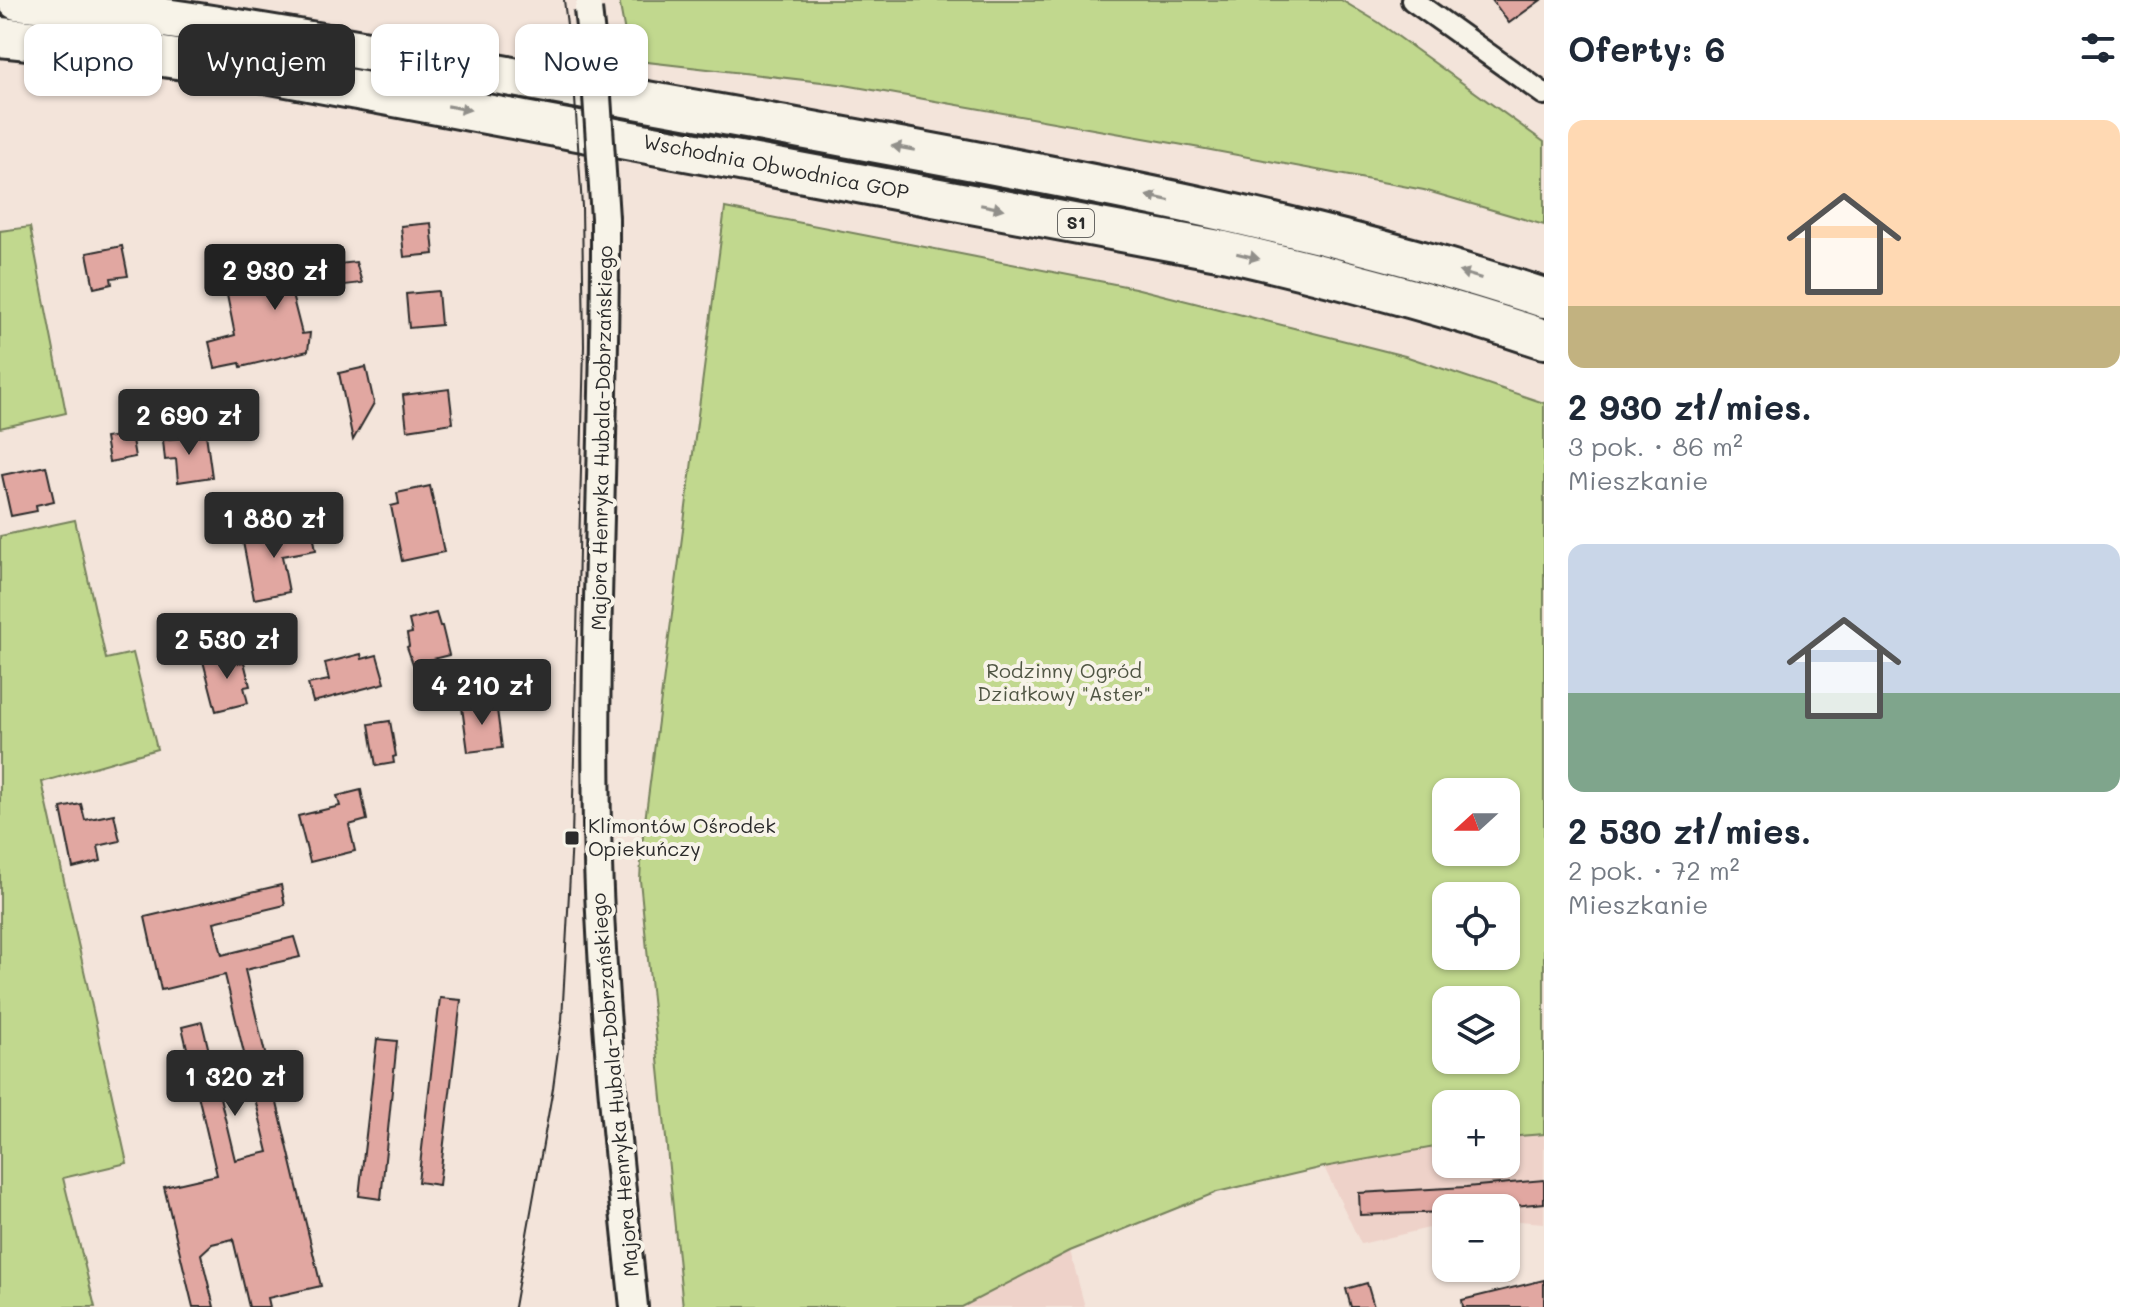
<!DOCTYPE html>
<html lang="pl">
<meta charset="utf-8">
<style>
:root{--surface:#fff;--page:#f2f2f3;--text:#1f2937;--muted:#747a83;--accent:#2b2b2b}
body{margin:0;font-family:Mali,sans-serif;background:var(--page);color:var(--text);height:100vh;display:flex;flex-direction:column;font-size:30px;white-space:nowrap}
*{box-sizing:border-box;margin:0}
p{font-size:26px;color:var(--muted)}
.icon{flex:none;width:44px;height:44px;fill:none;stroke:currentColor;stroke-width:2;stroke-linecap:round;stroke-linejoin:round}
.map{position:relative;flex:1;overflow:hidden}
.details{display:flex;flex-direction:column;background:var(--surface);width:600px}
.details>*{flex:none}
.hud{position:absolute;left:24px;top:24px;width:760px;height:72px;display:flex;gap:16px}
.needle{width:52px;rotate:249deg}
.tools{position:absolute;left:1432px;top:778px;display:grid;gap:16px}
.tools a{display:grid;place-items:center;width:88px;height:88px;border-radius:16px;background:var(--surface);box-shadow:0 2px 6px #0004;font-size:40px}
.price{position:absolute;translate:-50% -68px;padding:0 18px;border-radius:8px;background:var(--accent);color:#fff;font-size:26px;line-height:52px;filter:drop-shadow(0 2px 4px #0008)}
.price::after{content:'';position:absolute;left:50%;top:48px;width:24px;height:18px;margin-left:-12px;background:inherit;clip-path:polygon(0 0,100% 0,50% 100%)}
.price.current{background:#222;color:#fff}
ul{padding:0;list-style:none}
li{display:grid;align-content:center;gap:16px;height:424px;padding:0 24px}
li span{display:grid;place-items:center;height:248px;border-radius:16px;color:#555}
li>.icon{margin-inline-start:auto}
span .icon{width:144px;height:144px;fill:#fffc;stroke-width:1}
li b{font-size:34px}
h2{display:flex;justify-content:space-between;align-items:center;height:96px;padding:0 24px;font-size:34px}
.chip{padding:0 28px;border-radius:16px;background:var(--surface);box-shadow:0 2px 6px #0004;font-size:28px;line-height:72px}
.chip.current{background:var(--accent);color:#fff}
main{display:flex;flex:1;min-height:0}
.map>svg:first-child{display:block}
.built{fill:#eed2c9}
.green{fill:#c1d88e;stroke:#76825c;stroke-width:2;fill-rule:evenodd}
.building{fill:#e1a7a1;stroke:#2b2b2b;stroke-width:2}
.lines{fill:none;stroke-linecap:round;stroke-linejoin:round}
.minor-casing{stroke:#2b2b2b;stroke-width:26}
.tertiary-casing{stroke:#2b2b2b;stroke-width:32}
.motorway-casing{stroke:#2b2b2b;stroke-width:44}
.minor{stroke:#f7f3e8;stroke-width:20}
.tertiary{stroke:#f7f3e8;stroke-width:26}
.motorway{stroke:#f7f3e8;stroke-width:38}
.tram{stroke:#2b2b2b;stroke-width:2}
.tertiary-bridge-casing{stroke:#2b2b2b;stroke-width:32;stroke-linecap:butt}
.tertiary-bridge{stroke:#f7f3e8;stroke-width:26}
.oneway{fill:#918f8a}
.poi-dot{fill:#2b2b2b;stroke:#f7f3e8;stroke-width:3}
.labels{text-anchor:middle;stroke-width:8;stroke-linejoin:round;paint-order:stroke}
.shield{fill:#f7f3e8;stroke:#686764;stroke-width:2}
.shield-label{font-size:18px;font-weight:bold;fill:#2b2b2b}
.street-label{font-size:20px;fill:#2b2b2b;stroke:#f7f3e8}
.park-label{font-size:20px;fill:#505644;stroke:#f7f3e8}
.poi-label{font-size:20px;fill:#2b2b2b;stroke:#f7f3e8;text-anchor:start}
</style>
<main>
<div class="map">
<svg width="1544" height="1307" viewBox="0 0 1544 1307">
<rect width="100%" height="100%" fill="#f3e4da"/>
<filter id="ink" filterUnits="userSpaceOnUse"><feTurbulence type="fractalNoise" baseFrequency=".0125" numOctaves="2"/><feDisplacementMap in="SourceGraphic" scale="16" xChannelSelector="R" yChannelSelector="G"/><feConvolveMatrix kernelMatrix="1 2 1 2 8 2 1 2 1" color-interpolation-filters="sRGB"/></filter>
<g filter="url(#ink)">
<g class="built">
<polygon points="1544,1134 1544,1223 1506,1220 1506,1208 1446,1208 1446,1224 1361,1244 1324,1167 1446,1145 1446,1164 1506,1164 1506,1137"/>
<polygon points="1070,1251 1085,1307 962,1307"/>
</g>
<g class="green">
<polygon points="619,0 1341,0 1378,22 1544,142 1544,225 1424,190 1200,148 839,84 630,60"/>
<path d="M 725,208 L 1135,288 L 1405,356 L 1544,403 L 1544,1134 L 1506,1137 L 1506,1104 L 1446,1104 L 1446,1145 L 1324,1167 L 1217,1192 L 1070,1251 L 962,1307 L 683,1307 L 640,880 L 642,844 ZM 1446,792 L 1506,792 L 1506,852 L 1446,852 ZM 1446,896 L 1506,896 L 1506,956 L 1446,956 ZM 1446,1000 L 1506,1000 L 1506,1060 L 1446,1060 Z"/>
<polygon points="30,227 66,413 0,428 0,231"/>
<polygon points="75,520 106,659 133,653 157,749 42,782 127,1163 63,1178 95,1307 0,1307 0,536"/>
</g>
<g class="building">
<polygon points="1492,0 1541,0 1509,23"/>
<polygon points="431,223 434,254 404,257 401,226"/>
<polygon points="122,246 128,276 111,278 112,284 94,288 87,253"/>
<polygon points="330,255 331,265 356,262 362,283 291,291 302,334 310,333 308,351 241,367 240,363 215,368 209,342 235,335 225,285 302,267 301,259"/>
<polygon points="438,291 441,325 409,328 406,294"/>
<polygon points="366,367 374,403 353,440 339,373"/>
<polygon points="449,389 453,423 407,430 403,395"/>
<polygon points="131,434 135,457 109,462 105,438"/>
<polygon points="206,434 212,477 178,482 176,459 165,460 163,440"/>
<polygon points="46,466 54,501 36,505 37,511 11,516 2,475"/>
<polygon points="430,486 444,552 402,561 391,506 399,504 397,493"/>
<polygon points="312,528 316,550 282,556 289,592 254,599 243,542"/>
<polygon points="436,613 440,626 442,626 449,655 413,664 407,647 409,646 407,634 412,633 409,620"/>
<polygon points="236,653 238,663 244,662 250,686 244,687 248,703 216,711 203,661"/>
<polygon points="361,654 362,659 377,655 385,683 313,702 308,684 329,680 325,663"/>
<polygon points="496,702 502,748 468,752 462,707"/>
<polygon points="390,721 396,756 393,757 394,763 376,766 369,724"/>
<polygon points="361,790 367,820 349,825 355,851 310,862 298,816 340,806 337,796"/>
<polygon points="81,804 85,820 114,814 120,841 98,846 101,861 73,868 61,808"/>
<polygon points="281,885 285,905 214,922 222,955 294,937 300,957 245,970 321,1286 268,1298 270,1307 249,1307 233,1239 212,1244 201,1254 214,1307 193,1307 164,1187 217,1175 182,1027 202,1022 235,1160 268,1152 225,975 161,990 145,917"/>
<polygon points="440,998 461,1000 439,1185 418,1182"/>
<polygon points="377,1039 397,1041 381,1199 359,1196"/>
<polygon points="1544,1180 1544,1203 1493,1208 1446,1208 1446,1212 1360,1215 1359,1193 1466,1187"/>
<polygon points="1544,1280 1544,1307 1463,1307 1462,1300"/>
<polygon points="1367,1283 1374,1307 1351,1307 1346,1289"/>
</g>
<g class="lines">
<g class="minor-casing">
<polyline id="minor" points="1412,0 1544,94"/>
</g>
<g class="tertiary-casing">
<path id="tertiary" d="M 605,218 C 606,420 593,622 597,824 C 600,985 617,1146 634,1307"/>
</g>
<g class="motorway-casing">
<g id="motorway">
<path d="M 17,0 C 158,14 296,38 435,63 C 543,82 651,101 758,121 C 1022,170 1289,214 1544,298"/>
<path d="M 0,37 L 96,47 L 244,69 L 1224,251 C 1332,276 1439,304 1544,339"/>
</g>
</g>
<use href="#minor" class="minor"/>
<use href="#tertiary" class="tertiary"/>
<use href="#motorway" class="motorway"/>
<polyline class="tram" points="514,1307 553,1088 562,1020 572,838 584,346 582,207 574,83 564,0"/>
<g class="tertiary-bridge-casing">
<polyline id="tertiary-bridge" points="588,9 596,81 605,218"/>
</g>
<use href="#tertiary-bridge" class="tertiary-bridge"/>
</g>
<defs><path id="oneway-solid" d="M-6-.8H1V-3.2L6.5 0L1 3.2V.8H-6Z" transform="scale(2)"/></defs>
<g class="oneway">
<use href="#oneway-solid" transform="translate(459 108) rotate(10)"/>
<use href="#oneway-solid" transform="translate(903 148) rotate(-170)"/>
<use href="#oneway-solid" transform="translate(1158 198) rotate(-168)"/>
<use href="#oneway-solid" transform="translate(992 207) rotate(11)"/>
<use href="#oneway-solid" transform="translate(1248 256) rotate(13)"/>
<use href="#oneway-solid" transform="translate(1470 275) rotate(-163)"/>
</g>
</g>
<rect class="poi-dot" x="564" y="830" width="16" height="16" rx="4"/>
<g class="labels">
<rect class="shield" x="1058" y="209" width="36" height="28" rx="6"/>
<g class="shield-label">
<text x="1076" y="229">S1</text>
</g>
<g class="street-label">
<text transform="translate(776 167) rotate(11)" y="7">Wschodnia Obwodnica GOP</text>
<text transform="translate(602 438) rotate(-89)" y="7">Majora Henryka Hubala-Dobrzańskiego</text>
<text transform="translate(615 1085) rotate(-95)" y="7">Majora Henryka Hubala-Dobrzańskiego</text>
</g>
<g class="park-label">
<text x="1064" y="678">Rodzinny Ogród<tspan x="1064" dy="23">Działkowy "Aster"</tspan></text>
</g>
<g class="poi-label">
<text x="588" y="833">Klimontów Ośrodek<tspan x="588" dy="23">Opiekuńczy</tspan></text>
</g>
</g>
</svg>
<div class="tools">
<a><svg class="needle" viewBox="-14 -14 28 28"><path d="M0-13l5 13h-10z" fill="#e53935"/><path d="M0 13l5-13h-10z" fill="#747a83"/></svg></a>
<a><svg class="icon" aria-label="locate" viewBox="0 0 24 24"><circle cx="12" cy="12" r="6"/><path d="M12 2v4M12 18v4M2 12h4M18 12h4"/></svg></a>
<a><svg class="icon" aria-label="layers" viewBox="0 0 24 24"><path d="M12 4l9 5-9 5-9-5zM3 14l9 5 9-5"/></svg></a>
<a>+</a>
<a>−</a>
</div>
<b class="price current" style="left:275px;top:312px">2 930 zł</b>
<b class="price" style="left:189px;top:457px">2 690 zł</b>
<b class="price" style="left:274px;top:560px">1 880 zł</b>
<b class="price" style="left:227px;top:681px">2 530 zł</b>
<b class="price" style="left:482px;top:727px">4 210 zł</b>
<b class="price" style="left:235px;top:1118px">1 320 zł</b>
<div class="hud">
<a class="chip">Kupno</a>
<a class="chip current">Wynajem</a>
<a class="chip">Filtry</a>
<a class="chip">Nowe</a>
</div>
</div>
<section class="details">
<h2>Oferty: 6<svg class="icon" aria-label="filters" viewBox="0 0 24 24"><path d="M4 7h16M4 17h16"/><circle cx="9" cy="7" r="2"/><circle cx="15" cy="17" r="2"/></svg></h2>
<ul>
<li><span style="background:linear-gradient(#ffd9b3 75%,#c2b280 0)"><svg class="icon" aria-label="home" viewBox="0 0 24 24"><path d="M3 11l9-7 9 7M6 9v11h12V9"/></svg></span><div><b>2 930 zł/mies.</b><p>3 pok. · 86 m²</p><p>Mieszkanie</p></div></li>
<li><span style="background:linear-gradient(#c9d6e8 60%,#7fa58c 0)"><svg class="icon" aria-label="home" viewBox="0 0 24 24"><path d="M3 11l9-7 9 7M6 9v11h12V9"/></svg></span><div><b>2 530 zł/mies.</b><p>2 pok. · 72 m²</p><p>Mieszkanie</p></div></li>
</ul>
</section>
</main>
